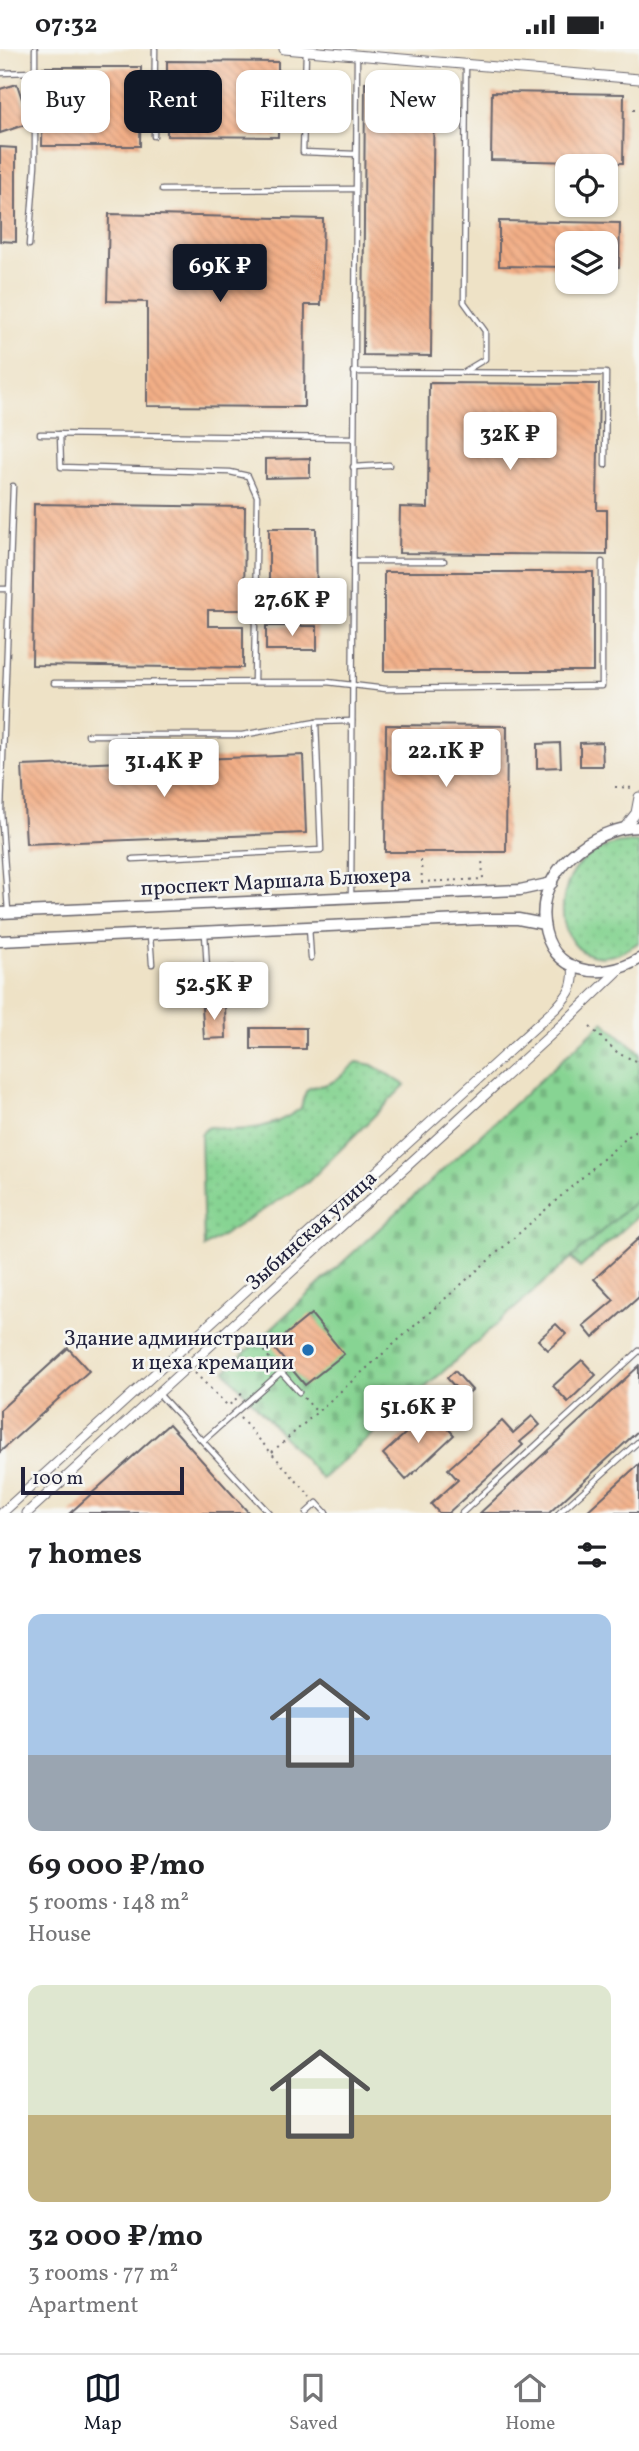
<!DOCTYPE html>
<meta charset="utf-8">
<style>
:root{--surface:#fff;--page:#f2f2f2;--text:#202124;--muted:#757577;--line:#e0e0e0;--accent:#111827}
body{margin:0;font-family:Vollkorn,serif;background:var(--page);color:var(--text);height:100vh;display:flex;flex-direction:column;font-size:26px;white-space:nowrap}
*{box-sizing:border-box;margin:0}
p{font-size:23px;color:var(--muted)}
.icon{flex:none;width:38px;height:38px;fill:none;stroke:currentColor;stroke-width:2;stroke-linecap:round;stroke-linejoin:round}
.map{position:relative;height:1464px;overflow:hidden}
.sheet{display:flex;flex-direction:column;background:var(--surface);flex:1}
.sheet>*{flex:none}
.banner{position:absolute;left:21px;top:21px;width:598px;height:63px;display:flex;gap:14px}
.fabs{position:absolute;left:555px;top:105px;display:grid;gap:14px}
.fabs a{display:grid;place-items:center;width:63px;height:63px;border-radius:14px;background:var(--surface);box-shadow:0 2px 5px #0004;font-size:35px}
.scale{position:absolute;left:21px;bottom:18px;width:163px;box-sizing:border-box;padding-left:7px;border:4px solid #22223b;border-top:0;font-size:19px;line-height:24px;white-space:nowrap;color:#22223b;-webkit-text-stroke:5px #f6f6f2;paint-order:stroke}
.price{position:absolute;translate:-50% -60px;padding:0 16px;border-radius:7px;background:#fff;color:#222;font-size:23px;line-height:46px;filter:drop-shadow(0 2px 4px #0008)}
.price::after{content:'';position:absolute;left:50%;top:42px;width:21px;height:16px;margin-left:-10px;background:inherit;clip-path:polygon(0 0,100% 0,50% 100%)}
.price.on{background:var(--accent);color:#fff}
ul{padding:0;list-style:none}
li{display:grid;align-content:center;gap:14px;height:371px;padding:0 28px}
li span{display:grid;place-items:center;height:217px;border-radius:14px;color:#555}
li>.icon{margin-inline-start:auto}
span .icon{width:126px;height:126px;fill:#fffc;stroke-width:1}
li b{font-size:30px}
h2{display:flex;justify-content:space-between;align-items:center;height:84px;padding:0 28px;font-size:30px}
.pill{padding:0 24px;border-radius:14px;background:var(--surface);box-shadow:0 2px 5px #0004;font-size:24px;line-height:63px}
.pill.on{background:var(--accent);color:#fff}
.status{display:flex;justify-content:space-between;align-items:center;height:49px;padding:0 35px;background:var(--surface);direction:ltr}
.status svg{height:19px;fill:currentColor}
.dock{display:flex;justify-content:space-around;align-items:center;height:98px;border-top:2px solid var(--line);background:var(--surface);font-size:19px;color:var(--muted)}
.dock a{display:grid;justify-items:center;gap:4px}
.dock .on{color:var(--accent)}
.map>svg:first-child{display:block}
.grass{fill:url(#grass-dots);stroke:#547b67;stroke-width:2}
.cemetery{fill:url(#cemetery-stones);stroke:#547b67;stroke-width:2}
.building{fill:url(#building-back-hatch)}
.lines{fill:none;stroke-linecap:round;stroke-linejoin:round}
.service-casing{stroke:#69656c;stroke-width:7}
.minor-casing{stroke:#69656c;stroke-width:11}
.tertiary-casing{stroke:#69656c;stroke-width:13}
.path{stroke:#69656c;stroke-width:2;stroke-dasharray:2 5;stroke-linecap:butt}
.service{stroke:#fff;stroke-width:4.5}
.minor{stroke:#fff;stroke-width:9}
.tertiary{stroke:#fff;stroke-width:10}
.poi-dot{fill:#1f6fb2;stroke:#f6f6f2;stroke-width:2.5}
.labels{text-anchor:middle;stroke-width:5;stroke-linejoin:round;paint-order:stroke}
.street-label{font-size:21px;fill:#22223b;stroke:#f6f6f2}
.poi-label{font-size:21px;fill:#22223b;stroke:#f6f6f2;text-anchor:end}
</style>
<div class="status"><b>07:32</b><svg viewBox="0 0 49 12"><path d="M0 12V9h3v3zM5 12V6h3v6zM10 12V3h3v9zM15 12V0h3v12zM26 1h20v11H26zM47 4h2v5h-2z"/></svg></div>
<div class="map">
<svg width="639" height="1464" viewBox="0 0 639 1464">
<defs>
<pattern id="grass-dots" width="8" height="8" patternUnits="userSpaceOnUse" patternTransform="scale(1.75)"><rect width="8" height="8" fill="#87d493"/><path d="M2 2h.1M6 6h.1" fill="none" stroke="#74b680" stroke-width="1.8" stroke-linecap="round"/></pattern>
<pattern id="cemetery-stones" width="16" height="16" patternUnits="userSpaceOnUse" patternTransform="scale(1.75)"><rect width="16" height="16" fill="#87d493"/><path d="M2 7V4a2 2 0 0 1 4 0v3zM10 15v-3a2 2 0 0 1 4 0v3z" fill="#74b680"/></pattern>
<pattern id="building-back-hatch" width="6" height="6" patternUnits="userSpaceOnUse" patternTransform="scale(1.75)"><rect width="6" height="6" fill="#f2ae86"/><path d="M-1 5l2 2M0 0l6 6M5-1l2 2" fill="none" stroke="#cf9575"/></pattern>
</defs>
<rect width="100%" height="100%" fill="#f6f6f2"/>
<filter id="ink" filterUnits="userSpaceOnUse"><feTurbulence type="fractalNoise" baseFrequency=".0143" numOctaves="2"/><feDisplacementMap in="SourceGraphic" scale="14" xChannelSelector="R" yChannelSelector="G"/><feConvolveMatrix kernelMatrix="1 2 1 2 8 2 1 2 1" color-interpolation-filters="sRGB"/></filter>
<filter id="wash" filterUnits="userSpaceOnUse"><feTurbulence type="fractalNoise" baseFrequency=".00686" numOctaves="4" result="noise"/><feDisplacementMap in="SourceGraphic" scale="28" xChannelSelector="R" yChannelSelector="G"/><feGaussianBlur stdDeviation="1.57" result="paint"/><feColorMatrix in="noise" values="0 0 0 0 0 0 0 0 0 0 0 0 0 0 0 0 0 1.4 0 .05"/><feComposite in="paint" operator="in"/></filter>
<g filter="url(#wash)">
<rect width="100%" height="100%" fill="#eee2c6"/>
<g class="grass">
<path d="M 635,793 L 639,794 L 639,893 C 549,956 528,793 635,793 Z"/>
<path d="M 357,1013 L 372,1016 L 405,1036 L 308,1133 L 204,1198 L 201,1086 C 204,1082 205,1079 210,1078 C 216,1077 225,1081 232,1081 C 257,1081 281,1074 301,1059 C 307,1029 312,1042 330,1034 C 340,1030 349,1019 357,1013 Z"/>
<polygon points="639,1149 639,1166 580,1219 571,1208"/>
</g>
<polygon class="cemetery" points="603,973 639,1003 639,1149 322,1430 225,1322"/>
<g id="blocks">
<g class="building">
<polygon points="167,12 278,13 278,88 167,87"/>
<polygon points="43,18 141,18 140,97 42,97"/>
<polygon points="365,34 434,34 431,307 363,306"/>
<polygon points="17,35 30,74 0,84 0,40"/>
<polygon points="492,43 624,45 623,114 491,111"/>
<polygon points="0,98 16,99 16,193 0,192"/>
<polygon points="109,165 323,170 321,256 305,256 304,358 147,357 147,253 107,252"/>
<polygon points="499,172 620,174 619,218 606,218 606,194 567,194 567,218 499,217"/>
<polygon points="429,334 599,335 597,461 607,461 607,506 399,504 400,458 428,459"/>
<polygon points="310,409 310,428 265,429 265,410"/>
<polygon points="34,455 245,458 244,561 208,561 208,577 243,577 243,619 32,616"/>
<polygon points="269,479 316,479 317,560 269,560"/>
<rect x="384" y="523" width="209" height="99"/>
<rect x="266" y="577" width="51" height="24"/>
<polygon points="386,676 507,677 506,803 385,803"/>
<polygon points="602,693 603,717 580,717 580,694"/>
<polygon points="560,694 561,718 537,719 537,695"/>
<polygon points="303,706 306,784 26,795 22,717"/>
<polygon points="225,957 226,989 204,990 202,958"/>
<rect x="251" y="979" width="55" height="21"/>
<polygon points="639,1189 639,1248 593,1289 583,1277 614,1251 594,1230"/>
<polygon points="311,1265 344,1305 305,1336 272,1297"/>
<polygon points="556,1275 566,1285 548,1301 538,1291"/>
<polygon points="68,1299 89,1322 0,1403 0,1361"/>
<polygon points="582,1311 596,1326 568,1353 553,1337"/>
<polygon points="639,1317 639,1381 549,1464 480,1464"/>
<polygon points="455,1322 472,1341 464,1348 447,1329"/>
<polygon points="431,1361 454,1386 406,1431 383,1405"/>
<polygon points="532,1367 540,1376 520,1393 523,1396 448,1464 439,1464 431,1455 458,1431 448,1420 502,1372 513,1384"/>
<polygon points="169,1375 249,1464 70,1464"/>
<polygon points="639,1415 639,1464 585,1464"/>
</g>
</g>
</g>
<g filter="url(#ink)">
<use href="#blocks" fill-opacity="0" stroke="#69656c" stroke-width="2"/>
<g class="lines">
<g class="service-casing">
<g id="service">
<polyline points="306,3 303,103 355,105"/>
<polyline points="0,24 33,23"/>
<polyline points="154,87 155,0"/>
<polyline points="162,141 355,140"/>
<polyline points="29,196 35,116 35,0"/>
<polyline points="465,322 485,310 485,282 464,253 466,16"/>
<polyline points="354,323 606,324 605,416"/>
<polyline points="40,385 353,389"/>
<polyline points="60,385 61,418 230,423 248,427 257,447 254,633"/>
<polyline points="353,418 389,416"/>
<polyline points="353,512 444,512"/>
<polyline points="0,540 9,540"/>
<polyline points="54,634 327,633 386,640 602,637 602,513"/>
<polyline points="88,686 242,686 316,673 352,672"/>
<polyline points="133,810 321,801 316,673"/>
<polyline points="351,848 357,7"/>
<polyline points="8,862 1,762 13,437"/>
<polyline points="309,878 311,909"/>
<polyline points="205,884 208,939 235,940 238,936 234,919 207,921"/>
<polyline points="150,886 152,915"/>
<polyline points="158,1344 269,1464"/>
<polyline points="203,1392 281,1323 299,1343"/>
<polyline points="306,1464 317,1454 326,1464"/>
<polyline points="462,1464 639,1302"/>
<polyline points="559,1464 639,1392"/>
</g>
</g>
<g class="minor-casing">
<g id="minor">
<polyline points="284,0 639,30"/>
<polyline points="625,778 636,764 639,748"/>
<path d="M 2,1464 L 556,959 C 570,944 575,937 573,916"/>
<polyline points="27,1464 567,971 618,922"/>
</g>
</g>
<g class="tertiary-casing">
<g id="tertiary">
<path d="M 639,778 C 592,778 537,822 544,874 C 550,925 602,933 639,910"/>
<polyline points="0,864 520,841 552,834"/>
<polyline points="0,892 484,870 518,870 544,875"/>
</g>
</g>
<g class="path">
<polyline points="633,61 639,61"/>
<polyline points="615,738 635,739"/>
<polyline points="421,811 422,833 483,830 482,809"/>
<polyline points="590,978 619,1005 639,1013"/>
<polyline points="250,1286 276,1317"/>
<polyline points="162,1288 170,1297"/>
<polyline points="195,1324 228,1357 245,1342"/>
<polyline points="304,1349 316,1362"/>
<polyline points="240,1369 311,1448"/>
<polyline points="272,1403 639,1078"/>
</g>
<use href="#service" class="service"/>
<use href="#minor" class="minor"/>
<use href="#tertiary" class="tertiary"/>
</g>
</g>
<circle class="poi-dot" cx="308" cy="1301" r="7"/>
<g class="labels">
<g class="street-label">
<text transform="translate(276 832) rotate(-3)" y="7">проспект Маршала Блюхера</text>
<text transform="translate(311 1181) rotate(-42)" y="7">Зыбинская улица</text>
</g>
<g class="poi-label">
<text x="294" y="1296">Здание администрации<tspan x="294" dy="24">и цеха кремации</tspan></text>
</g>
</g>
</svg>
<div class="fabs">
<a><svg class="icon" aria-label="locate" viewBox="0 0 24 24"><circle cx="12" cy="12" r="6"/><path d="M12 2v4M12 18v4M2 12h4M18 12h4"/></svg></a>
<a><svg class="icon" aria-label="layers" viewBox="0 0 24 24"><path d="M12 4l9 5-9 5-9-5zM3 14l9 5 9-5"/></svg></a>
</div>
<div class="scale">100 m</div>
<b class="price on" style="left:220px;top:255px">69K ₽</b>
<b class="price" style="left:510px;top:423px">32K ₽</b>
<b class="price" style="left:292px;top:589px">27.6K ₽</b>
<b class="price" style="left:446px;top:740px">22.1K ₽</b>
<b class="price" style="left:164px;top:750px">31.4K ₽</b>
<b class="price" style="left:214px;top:973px">52.5K ₽</b>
<b class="price" style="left:418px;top:1396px">51.6K ₽</b>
<div class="banner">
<a class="pill">Buy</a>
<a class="pill on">Rent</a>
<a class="pill">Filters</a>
<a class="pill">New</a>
</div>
</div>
<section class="sheet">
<h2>7 homes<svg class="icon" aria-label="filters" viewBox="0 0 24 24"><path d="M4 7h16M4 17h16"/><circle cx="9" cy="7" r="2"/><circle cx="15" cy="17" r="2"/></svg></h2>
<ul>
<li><span style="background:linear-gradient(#a9c7e8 65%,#9aa5b1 0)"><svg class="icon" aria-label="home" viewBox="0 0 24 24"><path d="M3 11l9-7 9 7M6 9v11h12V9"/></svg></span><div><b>69 000 ₽/mo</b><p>5 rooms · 148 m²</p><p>House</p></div></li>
<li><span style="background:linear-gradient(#dfe7d0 60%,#c2b280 0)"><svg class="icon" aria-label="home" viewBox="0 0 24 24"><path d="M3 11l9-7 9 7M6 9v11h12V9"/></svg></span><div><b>32 000 ₽/mo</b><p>3 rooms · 77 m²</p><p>Apartment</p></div></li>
</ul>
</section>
<nav class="dock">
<a class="on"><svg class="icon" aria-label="map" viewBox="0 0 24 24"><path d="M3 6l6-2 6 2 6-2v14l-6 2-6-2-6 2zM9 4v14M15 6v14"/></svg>Map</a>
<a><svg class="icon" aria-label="saved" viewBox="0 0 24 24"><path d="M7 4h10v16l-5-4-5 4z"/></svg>Saved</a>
<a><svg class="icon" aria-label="home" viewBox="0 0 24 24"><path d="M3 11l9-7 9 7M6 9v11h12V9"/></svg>Home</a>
</nav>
